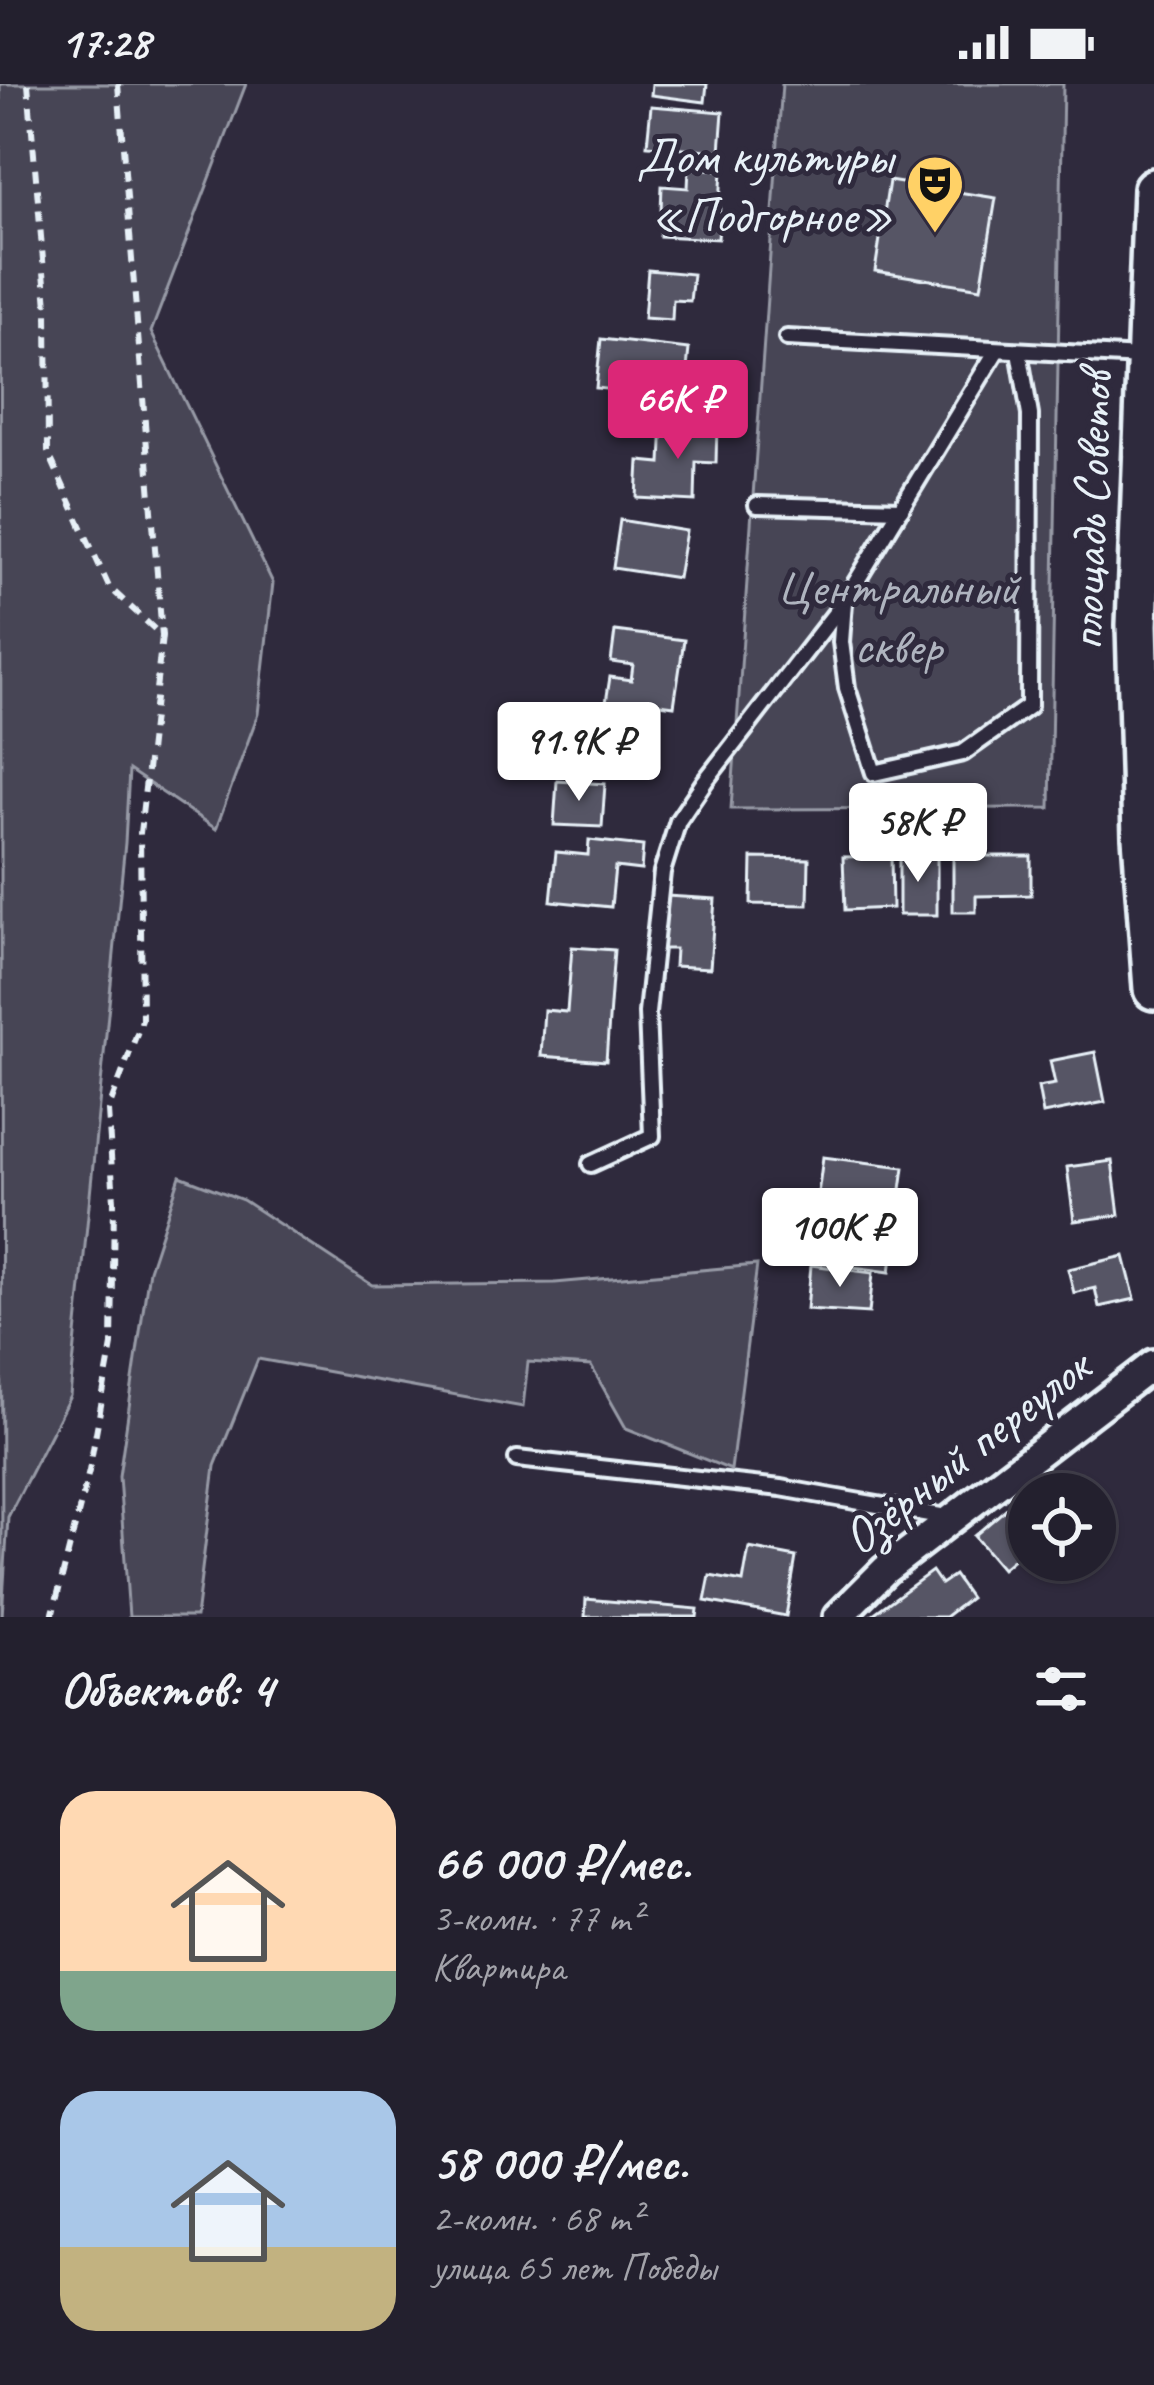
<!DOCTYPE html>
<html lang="ru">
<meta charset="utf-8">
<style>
:root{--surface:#23202e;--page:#2f2d3a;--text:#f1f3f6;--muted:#a3a3aa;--line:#403e4a;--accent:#db2777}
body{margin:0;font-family:Caveat,sans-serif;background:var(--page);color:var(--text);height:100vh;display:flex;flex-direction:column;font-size:45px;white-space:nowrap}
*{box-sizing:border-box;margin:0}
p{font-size:39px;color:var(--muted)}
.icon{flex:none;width:66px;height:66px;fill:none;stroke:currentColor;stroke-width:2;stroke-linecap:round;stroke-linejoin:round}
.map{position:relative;height:1533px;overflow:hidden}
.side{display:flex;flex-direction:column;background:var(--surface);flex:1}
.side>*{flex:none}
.tools{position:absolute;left:1008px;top:1389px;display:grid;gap:24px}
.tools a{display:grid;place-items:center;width:108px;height:108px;border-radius:50%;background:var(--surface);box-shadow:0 3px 9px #0004,0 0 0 3px var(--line);font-size:60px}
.price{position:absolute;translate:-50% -102px;padding:0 27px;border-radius:12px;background:#fff;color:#222;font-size:39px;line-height:78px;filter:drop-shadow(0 3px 6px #0008)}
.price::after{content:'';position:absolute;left:50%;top:72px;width:36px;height:27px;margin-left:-18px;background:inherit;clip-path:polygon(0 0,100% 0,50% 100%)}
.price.selected{background:var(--accent);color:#fff}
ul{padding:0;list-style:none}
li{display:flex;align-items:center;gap:36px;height:300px;padding:0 60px}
li span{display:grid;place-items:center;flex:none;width:336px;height:240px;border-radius:36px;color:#555}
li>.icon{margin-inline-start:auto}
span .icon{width:144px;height:144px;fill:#fffc;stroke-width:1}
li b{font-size:51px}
h2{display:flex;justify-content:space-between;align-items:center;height:144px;padding:0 60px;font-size:51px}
.status{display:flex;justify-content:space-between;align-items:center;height:84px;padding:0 60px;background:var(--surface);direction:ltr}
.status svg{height:33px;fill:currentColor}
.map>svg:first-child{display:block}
.green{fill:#464455;stroke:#979aa6;stroke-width:3}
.building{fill:#575565;stroke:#e8f1f8;stroke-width:3}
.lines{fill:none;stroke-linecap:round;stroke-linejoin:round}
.lane-casing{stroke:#e8f1f8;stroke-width:22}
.street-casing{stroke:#e8f1f8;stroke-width:36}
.secondary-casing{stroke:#e8f1f8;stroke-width:48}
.path{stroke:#e8f1f8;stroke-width:6;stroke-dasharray:12 9;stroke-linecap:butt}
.lane{stroke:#2f2a3d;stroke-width:14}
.street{stroke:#2f2a3d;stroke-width:27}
.secondary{stroke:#2f2a3d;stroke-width:39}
.labels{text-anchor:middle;stroke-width:10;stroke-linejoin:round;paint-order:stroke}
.poi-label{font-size:51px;fill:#e8f1f8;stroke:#2f2a3d;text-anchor:end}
.street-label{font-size:51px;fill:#e8f1f8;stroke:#2f2a3d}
.park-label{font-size:51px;fill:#afb4bf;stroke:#2f2a3d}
</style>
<div class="status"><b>17:28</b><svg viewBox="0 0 49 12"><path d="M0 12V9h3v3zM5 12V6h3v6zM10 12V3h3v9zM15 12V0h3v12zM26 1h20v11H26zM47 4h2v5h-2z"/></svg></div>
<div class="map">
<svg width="1154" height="1533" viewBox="0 0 1154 1533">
<rect width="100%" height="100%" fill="#2f2a3d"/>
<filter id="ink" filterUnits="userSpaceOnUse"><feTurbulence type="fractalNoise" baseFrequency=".00833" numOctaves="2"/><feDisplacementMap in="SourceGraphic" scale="24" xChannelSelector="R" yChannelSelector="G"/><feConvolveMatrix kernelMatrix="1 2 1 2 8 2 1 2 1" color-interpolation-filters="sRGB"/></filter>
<g filter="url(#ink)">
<g class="green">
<polygon points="0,0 246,0 151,248 273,499 258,630 216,745 129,686 125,759 70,1312 8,1433 2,1533"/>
<polygon points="782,0 1063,0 1050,724 731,725"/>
<polygon points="180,1092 243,1116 372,1201 555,1199 757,1181 731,1386 626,1344 591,1282 528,1278 523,1323 258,1275 215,1382 196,1533 129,1533 119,1392 149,1186"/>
</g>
<g class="building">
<polygon points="652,0 707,0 705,18 651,11"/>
<polygon points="651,22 723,28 720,67 647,61"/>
<polygon points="689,84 722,86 718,155 660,152 662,102 688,104"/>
<polygon points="889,97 996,114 981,204 875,187"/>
<polygon points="648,186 693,190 690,217 673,216 672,236 644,234"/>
<polygon points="601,255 689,265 684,313 596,304"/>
<polygon points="663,337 717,340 716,379 696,378 695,417 637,414 639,377 661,379"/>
<polygon points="620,436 686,447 678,494 613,484"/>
<polygon points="615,547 684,556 674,622 639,617 637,630 605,625 610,593 631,596 633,581 611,578"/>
<polygon points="557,697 605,700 602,743 554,741"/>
<polygon points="589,756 643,762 641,786 615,783 611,823 551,817 556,768 588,771"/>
<polygon points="891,772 892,824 845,826 843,773"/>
<rect x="899" y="772" width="38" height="59"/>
<polygon points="953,772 1031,772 1031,811 976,812 976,828 953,828"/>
<polygon points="752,774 809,775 808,821 751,820"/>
<polygon points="666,812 715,815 710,884 674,882 675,865 661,865"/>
<polygon points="572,863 614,866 606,977 541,972 544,926 567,928"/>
<polygon points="1095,968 1105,1018 1043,1030 1038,1003 1055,1000 1050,977"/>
<polygon points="823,1073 904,1083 890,1188 809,1177"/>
<polygon points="1112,1077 1119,1131 1074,1137 1067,1083"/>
<polygon points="1124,1172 1135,1215 1099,1223 1095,1204 1074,1209 1068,1185"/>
<polygon points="811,1181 873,1189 869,1229 807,1225"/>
<polygon points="1021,1412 1029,1421 1029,1462 1002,1485 974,1452"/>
<polygon points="749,1464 796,1473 786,1532 705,1517 710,1492 743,1498"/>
<polygon points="932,1487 941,1500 954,1491 970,1514 945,1533 869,1533"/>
<polygon points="586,1515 698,1525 697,1533 585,1533"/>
</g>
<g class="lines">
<g class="lane-casing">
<g id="lane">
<polyline points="787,254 1141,273"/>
<polyline points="757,421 901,425"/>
<polyline points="844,518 841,558 847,604 874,689 963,669 1029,622 1030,331 1019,267"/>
<polyline points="591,1080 652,1052 647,929 662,788 678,737 705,697 844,518 997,266"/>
<polyline points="517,1375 781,1404 952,1434"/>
</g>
</g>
<g class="street-casing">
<polyline id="street" points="838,1533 885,1486 1154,1280"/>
</g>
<g class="secondary-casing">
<polyline id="secondary" points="1154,105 1137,541 1143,753 1154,905"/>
</g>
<g class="path">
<polyline points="28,0 47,223 48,368 109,503 162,552 140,749 142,936 108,1027 114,1117 112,1261 89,1387 52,1533"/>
<polyline points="118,0 162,552"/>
</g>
<use href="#lane" class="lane"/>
<use href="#street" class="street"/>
<use href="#secondary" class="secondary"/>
</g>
</g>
<defs>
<g id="theatre-pin" transform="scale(3)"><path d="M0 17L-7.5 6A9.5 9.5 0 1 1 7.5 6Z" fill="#ffd166" stroke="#2f2a3d"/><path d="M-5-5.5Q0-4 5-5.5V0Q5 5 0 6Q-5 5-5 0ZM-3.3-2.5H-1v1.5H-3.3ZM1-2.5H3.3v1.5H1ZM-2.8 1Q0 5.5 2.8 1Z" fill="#111"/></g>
</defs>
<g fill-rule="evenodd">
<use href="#theatre-pin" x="935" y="100"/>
</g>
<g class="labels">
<g class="poi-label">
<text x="893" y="89">Дом культуры<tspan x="893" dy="59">«Подгорное»</tspan></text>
</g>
<g class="street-label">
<text transform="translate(1089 427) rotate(-88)" y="18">площадь Советов</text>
<text transform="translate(965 1367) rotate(-38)" y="18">Озёрный переулок</text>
</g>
<g class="park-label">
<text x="898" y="520">Центральный<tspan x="898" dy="59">сквер</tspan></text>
</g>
</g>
</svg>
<div class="tools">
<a><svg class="icon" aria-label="locate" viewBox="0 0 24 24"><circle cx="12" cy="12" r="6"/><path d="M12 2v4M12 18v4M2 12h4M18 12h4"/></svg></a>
</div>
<b class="price selected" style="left:678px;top:378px">66K ₽</b>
<b class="price" style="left:579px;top:720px">91.9K ₽</b>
<b class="price" style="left:918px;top:801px">58K ₽</b>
<b class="price" style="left:840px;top:1206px">100K ₽</b>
</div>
<section class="side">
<h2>Объектов: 4<svg class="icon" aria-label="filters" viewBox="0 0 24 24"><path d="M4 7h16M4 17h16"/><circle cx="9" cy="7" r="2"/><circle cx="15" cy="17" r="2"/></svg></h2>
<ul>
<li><span style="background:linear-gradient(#ffd9b3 75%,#7fa58c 0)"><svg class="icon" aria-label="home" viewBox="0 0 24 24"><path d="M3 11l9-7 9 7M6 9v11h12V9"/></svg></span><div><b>66 000 ₽/мес.</b><p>3-комн. · 77 m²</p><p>Квартира</p></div></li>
<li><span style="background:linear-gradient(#a9c7e8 65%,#c2b280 0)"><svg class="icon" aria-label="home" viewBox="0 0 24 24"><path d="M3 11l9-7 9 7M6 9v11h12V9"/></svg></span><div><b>58 000 ₽/мес.</b><p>2-комн. · 68 m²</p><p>улица 65 лет Победы</p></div></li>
</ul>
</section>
